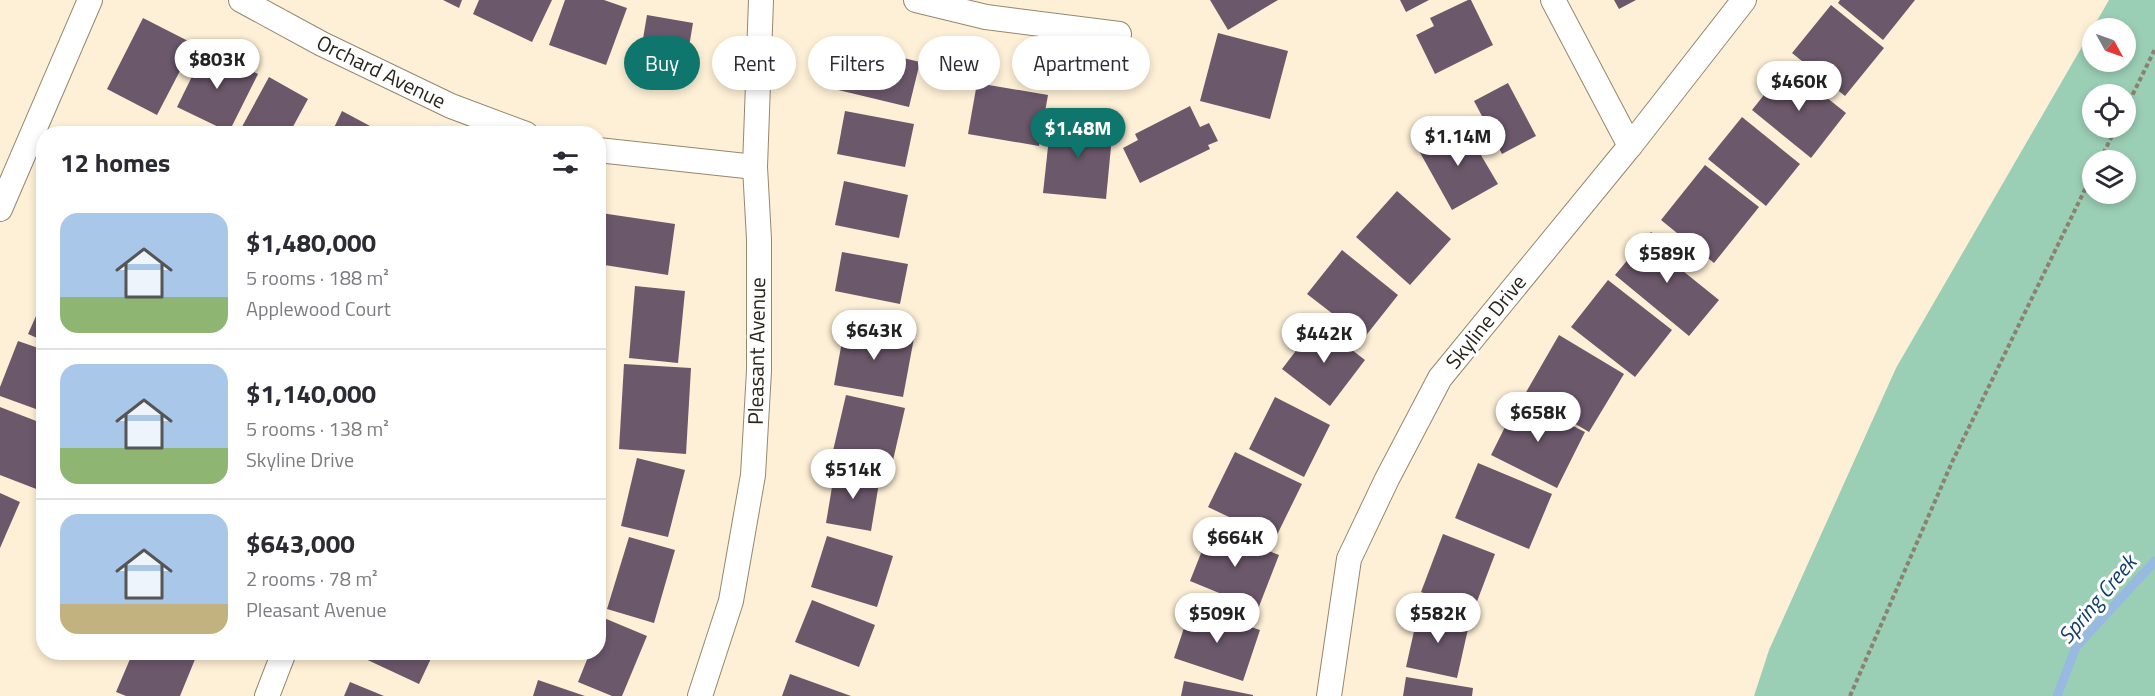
<!DOCTYPE html>
<meta charset="utf-8">
<style>
:root{--surface:#fff;--page:#f7f7f7;--text:#2b2b33;--muted:#7c7c81;--line:#e1e1e2;--accent:#0f766e}
body{margin:0;font-family:"Titillium Web",sans-serif;background:var(--page);color:var(--text);height:100vh;display:flex;flex-direction:column;font-size:22px;white-space:nowrap}
*{box-sizing:border-box;margin:0}
p{font-size:20px;color:var(--muted)}
.icon{flex:none;width:33px;height:33px;fill:none;stroke:currentColor;stroke-width:2;stroke-linecap:round;stroke-linejoin:round}
.map{position:relative;flex:1;overflow:hidden}
.sheet{position:absolute;left:36px;top:126px;width:570px;height:534px;display:flex;flex-direction:column;background:var(--surface);border-radius:24px;box-shadow:0 3px 9px #0003}
.sheet>*{flex:none}
.hud{position:absolute;left:624px;top:36px;width:570px;height:54px;display:flex;gap:12px}
.needle{width:39px;rotate:130deg}
.controls{position:absolute;left:2082px;top:18px;display:grid;gap:12px}
.controls a{display:grid;place-items:center;width:54px;height:54px;border-radius:50%;background:var(--surface);box-shadow:0 3px 9px #0003;font-size:30px}
.price{position:absolute;translate:-50% -51px;padding:0 14px;border-radius:21px;background:#fff;color:#222;font-size:20px;line-height:39px;filter:drop-shadow(0 2px 3px #0008)}
.price::after{content:'';position:absolute;left:50%;top:36px;width:18px;height:14px;margin-left:-9px;background:inherit;clip-path:polygon(0 0,100% 0,50% 100%)}
.price.current{background:var(--accent);color:#fff}
ul{padding:0;list-style:none}
li{display:flex;align-items:center;gap:18px;height:150px;padding:0 24px}
li+li{border-top:2px solid var(--line)}
li span{display:grid;place-items:center;flex:none;width:168px;height:120px;border-radius:18px;color:#555}
li>.icon{margin-inline-start:auto}
span .icon{width:72px;height:72px;fill:#fffc;stroke-width:1}
li b{font-size:26px}
h2{display:flex;justify-content:space-between;align-items:center;height:72px;padding:0 24px;font-size:26px}
.pill{padding:0 21px;border-radius:27px;background:var(--surface);box-shadow:0 3px 9px #0003;font-size:21px;line-height:54px}
.pill.current{background:var(--accent);color:#fff}
.map>svg:first-child{display:block}
.green{fill:#9bcfb5;fill-rule:evenodd}
.lines{fill:none;stroke-linecap:round;stroke-linejoin:round}
.stream{stroke:#98b9e0;stroke-width:9}
.building{fill:#6b586b}
.street-casing{stroke:#94876f;stroke-width:26}
.path{stroke:#8a8170;stroke-width:4;stroke-dasharray:4.5 3;stroke-linecap:butt}
.street{stroke:#fff;stroke-width:24}
.labels{text-anchor:middle;stroke-width:6;stroke-linejoin:round;paint-order:stroke}
.street-label{font-size:21px;fill:#2a251b;stroke:#fff}
.water-label{font-size:22px;font-style:italic;fill:#103e6e;stroke:#fff}
</style>
<div class="map">
<svg width="2155" height="696" viewBox="0 0 2155 696">
<rect width="100%" height="100%" fill="#fef0d6"/>
<path class="green" d="M 2109,0 L 2155,0 L 2155,696 L 1754,696 L 1769,650 L 1896,368 ZM 2092,28 L 2126,28 L 2126,62 L 2092,62 ZM 2092,94 L 2126,94 L 2126,128 L 2092,128 ZM 2092,160 L 2126,160 L 2126,194 L 2092,194 Z"/>
<g class="lines">
<polyline class="stream" points="2057,696 2076,647 2155,561"/>
</g>
<g class="building">
<polygon points="443,0 462,0 459,8"/>
<polygon points="479,0 552,0 532,42 473,14"/>
<polygon points="565,0 604,0 627,8 606,65 549,45"/>
<polygon points="1210,0 1278,0 1228,30"/>
<polygon points="1400,0 1429,0 1406,12"/>
<polygon points="1468,0 1471,0 1493,45 1435,74 1416,35 1434,26 1430,18"/>
<polygon points="1614,0 1636,0 1619,9"/>
<polygon points="1840,0 1915,0 1883,40 1838,3"/>
<polygon points="1831,5 1884,48 1845,96 1792,53"/>
<polygon points="647,15 693,23 683,82 637,74"/>
<polygon points="143,18 194,44 157,115 107,89"/>
<polygon points="1218,33 1288,51 1270,119 1200,101"/>
<polygon points="845,44 920,62 909,107 834,89"/>
<polygon points="206,48 258,74 229,132 177,107"/>
<polygon points="1787,66 1846,113 1811,158 1752,110"/>
<polygon points="269,77 308,99 289,134 238,134"/>
<polygon points="977,83 1048,95 1039,146 968,134"/>
<polygon points="1508,83 1536,136 1502,154 1474,101"/>
<polygon points="1190,106 1200,127 1209,123 1218,141 1208,145 1210,149 1140,183 1123,148 1138,140 1135,134"/>
<polygon points="342,111 385,134 331,134"/>
<polygon points="845,111 914,124 905,167 837,154"/>
<polygon points="1742,117 1800,164 1766,206 1708,159"/>
<polygon points="1051,119 1113,126 1106,199 1043,193"/>
<polygon points="1462,123 1498,184 1452,210 1418,149"/>
<polygon points="1705,165 1759,207 1714,263 1661,220"/>
<polygon points="844,181 908,195 899,238 835,225"/>
<polygon points="1397,191 1451,239 1410,285 1356,237"/>
<polygon points="601,213 675,224 668,275 598,264 598,229"/>
<polygon points="1651,232 1685,259 1678,267 1719,300 1689,336 1615,275"/>
<polygon points="1342,250 1398,295 1364,338 1307,294"/>
<polygon points="842,252 908,264 900,304 835,291"/>
<polygon points="1608,280 1672,330 1635,377 1571,327"/>
<polygon points="635,286 685,291 678,363 629,358"/>
<polygon points="44,298 44,341 28,334"/>
<polygon points="1317,323 1365,360 1330,406 1282,369"/>
<polygon points="845,325 914,338 903,397 834,385"/>
<polygon points="1559,335 1624,374 1589,432 1525,394"/>
<polygon points="18,341 44,350 44,412 0,396 0,387"/>
<polygon points="624,364 691,368 686,454 619,449"/>
<polygon points="846,395 905,408 891,469 832,455"/>
<polygon points="1275,397 1330,425 1304,477 1249,449"/>
<polygon points="1519,399 1585,432 1557,488 1491,455"/>
<polygon points="0,407 44,424 44,492 0,475"/>
<polygon points="1235,452 1302,484 1275,539 1208,507"/>
<polygon points="637,458 685,470 668,537 621,526"/>
<polygon points="1478,463 1552,494 1529,549 1455,518"/>
<polygon points="835,469 880,477 871,531 826,523"/>
<polygon points="0,493 20,502 0,548"/>
<polygon points="1211,528 1279,555 1258,609 1190,581"/>
<polygon points="1443,534 1495,554 1473,612 1421,592"/>
<polygon points="827,536 893,556 877,607 811,587"/>
<polygon points="629,537 675,550 654,623 607,609"/>
<polygon points="812,600 875,625 859,667 795,642"/>
<polygon points="1191,607 1260,630 1243,681 1174,658"/>
<polygon points="1419,609 1470,620 1457,678 1406,667"/>
<polygon points="604,618 647,636 622,696 612,696 578,682 590,652 598,652 598,632"/>
<polygon points="133,652 198,652 180,696 126,696 116,692"/>
<polygon points="361,652 434,652 419,684 359,656"/>
<polygon points="790,674 851,696 782,696"/>
<polygon points="1406,677 1473,688 1472,696 1403,696"/>
<polygon points="538,680 585,696 533,696"/>
<polygon points="1184,681 1253,695 1253,696 1181,696"/>
<polygon points="350,682 384,696 344,696"/>
</g>
<g class="lines">
<g class="street-casing">
<g id="street">
<polyline points="241,0 322,44 451,106 526,134"/>
<polyline points="916,0 986,17 1119,34"/>
<polyline points="1553,0 1630,146"/>
<polyline points="598,150 755,167"/>
<polyline points="0,209 90,0"/>
<polyline points="267,696 284,652"/>
<polyline points="700,696 731,601 753,475 759,371 759,239 755,167 761,0"/>
<polyline points="1329,696 1349,559 1387,479 1440,378 1630,146 1744,0"/>
</g>
</g>
<g class="path">
<polyline points="2126,108 2155,49"/>
<polyline points="2100,160 2116,128"/>
<polyline points="1850,696 1953,460 2092,175"/>
</g>
<use href="#street" class="street"/>
</g>
<g class="labels">
<g class="street-label">
<text transform="translate(381 72) rotate(26)" y="7">Orchard Avenue</text>
<text transform="translate(1486 322) rotate(-51)" y="7">Skyline Drive</text>
<text transform="translate(757 351) rotate(-89)" y="7">Pleasant Avenue</text>
</g>
<g class="water-label">
<text transform="translate(2097 599) rotate(-50)" y="8">Spring Creek</text>
</g>
</g>
</svg>
<div class="controls">
<a><svg class="needle" viewBox="-14 -14 28 28"><path d="M0-13l5 13h-10z" fill="#e53935"/><path d="M0 13l5-13h-10z" fill="#7c7c81"/></svg></a>
<a><svg class="icon" aria-label="locate" viewBox="0 0 24 24"><circle cx="12" cy="12" r="6"/><path d="M12 2v4M12 18v4M2 12h4M18 12h4"/></svg></a>
<a><svg class="icon" aria-label="layers" viewBox="0 0 24 24"><path d="M12 4l9 5-9 5-9-5zM3 14l9 5 9-5"/></svg></a>
</div>
<b class="price" style="left:217px;top:90px">$803K</b>
<b class="price" style="left:1799px;top:112px">$460K</b>
<b class="price current" style="left:1078px;top:159px">$1.48M</b>
<b class="price" style="left:1458px;top:167px">$1.14M</b>
<b class="price" style="left:1667px;top:284px">$589K</b>
<b class="price" style="left:874px;top:361px">$643K</b>
<b class="price" style="left:1324px;top:364px">$442K</b>
<b class="price" style="left:1538px;top:443px">$658K</b>
<b class="price" style="left:853px;top:500px">$514K</b>
<b class="price" style="left:1235px;top:568px">$664K</b>
<b class="price" style="left:1217px;top:644px">$509K</b>
<b class="price" style="left:1438px;top:644px">$582K</b>
<div class="hud">
<a class="pill current">Buy</a>
<a class="pill">Rent</a>
<a class="pill">Filters</a>
<a class="pill">New</a>
<a class="pill">Apartment</a>
</div>
<section class="sheet">
<h2>12 homes<svg class="icon" aria-label="filters" viewBox="0 0 24 24"><path d="M4 7h16M4 17h16"/><circle cx="9" cy="7" r="2"/><circle cx="15" cy="17" r="2"/></svg></h2>
<ul>
<li><span style="background:linear-gradient(#a9c7e8 70%,#8fb573 0)"><svg class="icon" aria-label="home" viewBox="0 0 24 24"><path d="M3 11l9-7 9 7M6 9v11h12V9"/></svg></span><div><b>$1,480,000</b><p>5 rooms · 188 m²</p><p>Applewood Court</p></div></li>
<li><span style="background:linear-gradient(#a9c7e8 70%,#8fb573 0)"><svg class="icon" aria-label="home" viewBox="0 0 24 24"><path d="M3 11l9-7 9 7M6 9v11h12V9"/></svg></span><div><b>$1,140,000</b><p>5 rooms · 138 m²</p><p>Skyline Drive</p></div></li>
<li><span style="background:linear-gradient(#a9c7e8 75%,#c2b280 0)"><svg class="icon" aria-label="home" viewBox="0 0 24 24"><path d="M3 11l9-7 9 7M6 9v11h12V9"/></svg></span><div><b>$643,000</b><p>2 rooms · 78 m²</p><p>Pleasant Avenue</p></div></li>
</ul>
</section>
</div>
